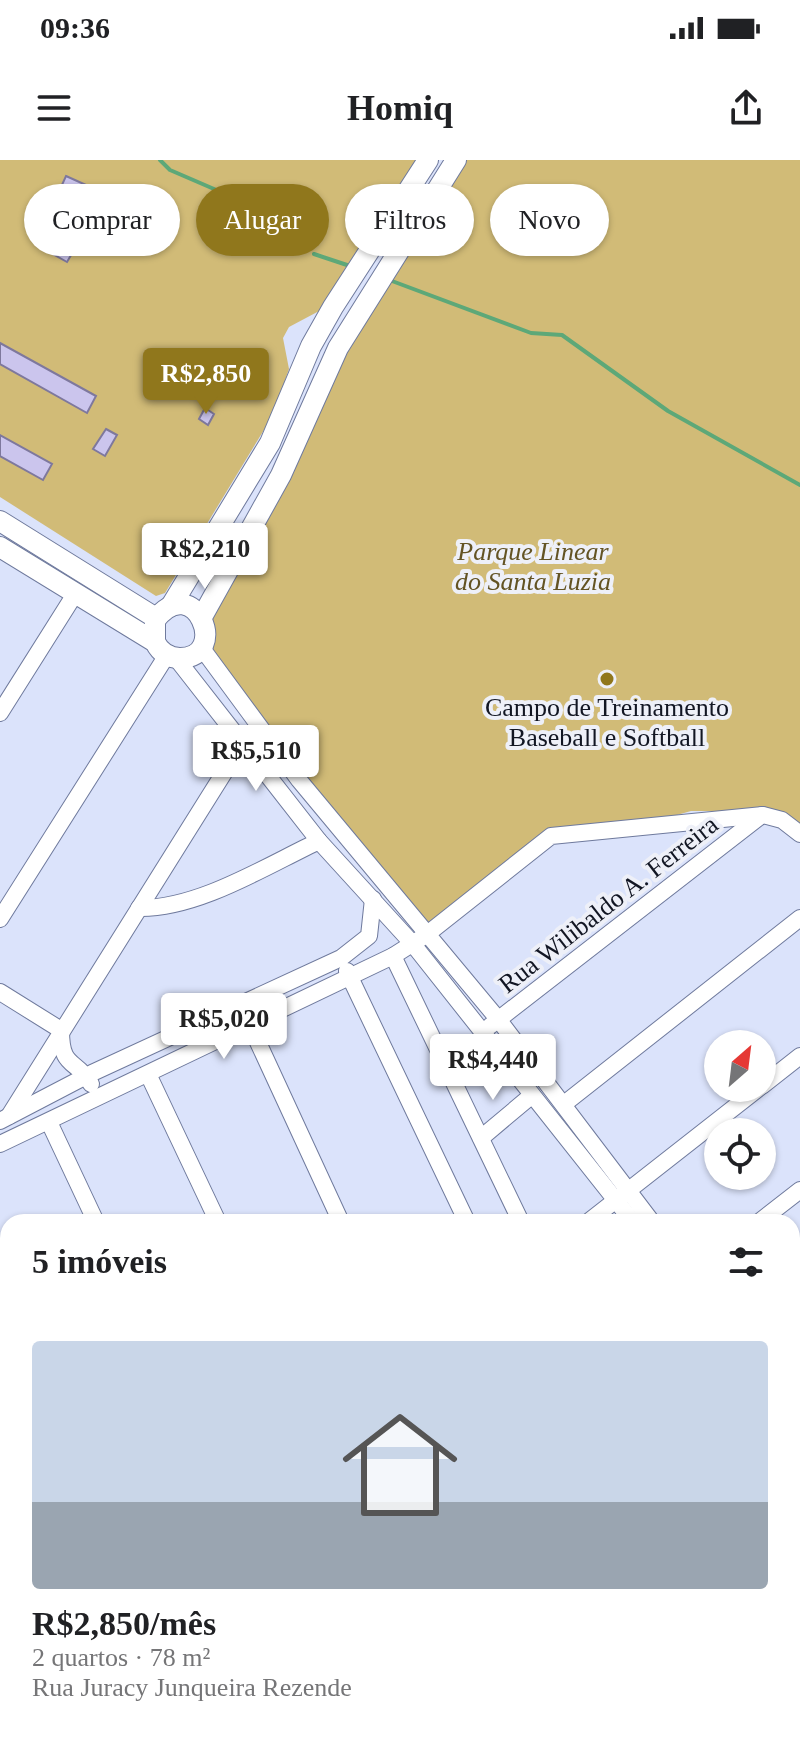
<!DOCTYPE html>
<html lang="pt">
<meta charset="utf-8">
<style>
:root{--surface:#fff;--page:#f2f2f2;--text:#202124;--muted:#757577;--accent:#90771c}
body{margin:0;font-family:"Times New Roman",serif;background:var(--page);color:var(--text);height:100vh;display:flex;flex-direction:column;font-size:30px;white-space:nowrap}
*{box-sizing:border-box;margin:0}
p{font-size:26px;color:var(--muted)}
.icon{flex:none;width:44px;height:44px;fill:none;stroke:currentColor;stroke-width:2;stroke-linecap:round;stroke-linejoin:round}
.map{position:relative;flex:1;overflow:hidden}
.side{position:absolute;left:0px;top:1054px;width:800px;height:538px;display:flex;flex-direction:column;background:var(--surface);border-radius:24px 24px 0 0;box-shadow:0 2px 6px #0004}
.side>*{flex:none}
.hud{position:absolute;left:24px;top:24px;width:752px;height:72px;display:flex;gap:16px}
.needle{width:52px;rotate:28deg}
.controls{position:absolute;left:704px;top:870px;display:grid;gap:16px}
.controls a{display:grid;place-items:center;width:72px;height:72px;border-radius:50%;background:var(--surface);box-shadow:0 2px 6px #0004;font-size:40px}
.price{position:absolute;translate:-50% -68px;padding:0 18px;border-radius:8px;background:#fff;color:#222;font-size:26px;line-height:52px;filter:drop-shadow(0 2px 4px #0008)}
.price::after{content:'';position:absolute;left:50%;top:48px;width:24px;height:18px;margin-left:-12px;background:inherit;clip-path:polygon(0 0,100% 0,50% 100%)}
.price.active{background:var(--accent);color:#fff}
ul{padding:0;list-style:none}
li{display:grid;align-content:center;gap:16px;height:424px;padding:0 32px}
li span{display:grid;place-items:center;height:248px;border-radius:8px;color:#555}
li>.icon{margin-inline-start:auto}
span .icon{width:144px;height:144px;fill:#fffc;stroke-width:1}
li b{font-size:34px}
h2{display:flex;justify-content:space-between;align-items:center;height:96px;padding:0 32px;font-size:34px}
.chip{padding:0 28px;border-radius:36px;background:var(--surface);box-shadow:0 2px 6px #0004;font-size:28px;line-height:72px}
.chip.active{background:var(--accent);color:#fff}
.status{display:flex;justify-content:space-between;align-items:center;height:56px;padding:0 40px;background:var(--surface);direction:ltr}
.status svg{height:22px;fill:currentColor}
header{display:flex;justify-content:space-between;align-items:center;height:104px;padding:0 32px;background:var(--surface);font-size:36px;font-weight:700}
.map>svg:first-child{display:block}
.green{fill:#d1bb77}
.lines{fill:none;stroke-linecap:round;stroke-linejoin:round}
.stream{stroke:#5da878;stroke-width:4}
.building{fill:#cbc5ed;stroke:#7e789d;stroke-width:2}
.minor-casing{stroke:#6f7a9d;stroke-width:18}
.major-casing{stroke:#6f7a9d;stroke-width:22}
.minor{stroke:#fff;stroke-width:16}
.major{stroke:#fff;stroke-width:20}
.poi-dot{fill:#90771c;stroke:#eef0f8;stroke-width:3}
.labels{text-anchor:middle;stroke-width:8;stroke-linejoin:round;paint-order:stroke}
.park-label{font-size:26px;font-style:italic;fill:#635323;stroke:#eef0f8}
.poi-label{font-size:26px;fill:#121623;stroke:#eef0f8}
.street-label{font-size:26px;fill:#121623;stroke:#eef0f8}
</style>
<div class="status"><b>09:36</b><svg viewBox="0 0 49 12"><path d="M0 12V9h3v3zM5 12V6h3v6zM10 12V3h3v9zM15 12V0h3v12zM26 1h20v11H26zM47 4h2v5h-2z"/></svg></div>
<header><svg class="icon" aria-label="menu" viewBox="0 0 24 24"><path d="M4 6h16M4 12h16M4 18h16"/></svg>Homiq<svg class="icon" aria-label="share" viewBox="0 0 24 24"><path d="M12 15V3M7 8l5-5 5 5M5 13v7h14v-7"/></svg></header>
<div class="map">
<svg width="800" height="1591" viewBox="0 0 800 1591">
<rect width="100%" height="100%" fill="#dbe3fb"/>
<g class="green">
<polygon points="0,0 416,0 321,150 289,167 283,178 289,209 273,255 165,433 156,436 0,337"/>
<polygon points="456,0 800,0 800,674 728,651 691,651 642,665 551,676 426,775 299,620 209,484 206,457 325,215"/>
<polygon points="220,1584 388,1584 384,1591 206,1591"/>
</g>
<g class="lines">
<g class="stream">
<polyline points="160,0 170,10 221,32 243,57 271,76 303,90"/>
<polyline points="314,94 347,105"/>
<polyline points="392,121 531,173 562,175 668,251 800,325"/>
</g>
</g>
<g class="building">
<polygon points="66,16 175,65 170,76 61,27"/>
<polygon points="61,76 77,85 67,102 51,93"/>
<polygon points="0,183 96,236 87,253 0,204"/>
<polygon points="205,248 214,254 208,265 199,259"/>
<polygon points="106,269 117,275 105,296 93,289"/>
<polygon points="0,275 52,304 43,320 0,296"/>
</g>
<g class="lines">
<g class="minor-casing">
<g id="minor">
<polyline points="201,487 299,620 498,859 652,1062"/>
<polyline points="176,498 319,681 412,783 633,1062"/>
<polyline points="0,553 75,434"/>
<path d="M 139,748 C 198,749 266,706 319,681"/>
<polyline points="0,759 167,495"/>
<polyline points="393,796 521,1062"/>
<polyline points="347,811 467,1062"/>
<polyline points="0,832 61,870"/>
<polyline points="490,866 762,655"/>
<polyline points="251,867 341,1062"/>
<path d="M 61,870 C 61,910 76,898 91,924"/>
<polyline points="148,914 218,1062"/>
<polyline points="762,926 800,896"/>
<polyline points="564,944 800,758"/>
<polyline points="9,956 242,584"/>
<polyline points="0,961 92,913 341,798 369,776 373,739"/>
<polyline points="49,962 96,1062"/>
<polyline points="481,978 531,936"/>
<polyline points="0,984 393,796 426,775 551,676 763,655 782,660 800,674"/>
<polyline points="588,1062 759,928"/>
<polyline points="759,1062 800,1030"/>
<polyline points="0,1116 8,1133"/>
<polyline points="792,1171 800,1165"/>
<polyline points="792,1238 800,1248"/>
<polyline points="0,1252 8,1256"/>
<polyline points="792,1265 800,1275"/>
<polyline points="792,1308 800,1302"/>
<polyline points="0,1392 8,1396"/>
<polyline points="792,1440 800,1434"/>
<polyline points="792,1577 800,1571"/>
<polyline points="576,1584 579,1591"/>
<polyline points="727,1584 730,1591"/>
<polyline points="10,1591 14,1584"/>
<polyline points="189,1591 204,1584"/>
<polyline points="394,1591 398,1584"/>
<polyline points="544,1591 547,1584"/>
<polyline points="774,1591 783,1584"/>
</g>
</g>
<g class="major-casing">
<g id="major">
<polyline points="0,361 156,458"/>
<path d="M 0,387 L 155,482 C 160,492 168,498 180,498 C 231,498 195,409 155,460 L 155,482"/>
<polyline points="171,446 270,283 311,186 333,147 428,0"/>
<polyline points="202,457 281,315 338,188 456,0"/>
</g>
</g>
<use href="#minor" class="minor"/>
<use href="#major" class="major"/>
</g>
<circle class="poi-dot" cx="607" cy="519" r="8"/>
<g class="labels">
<g class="park-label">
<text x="533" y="400">Parque Linear<tspan x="533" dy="30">do Santa Luzia</tspan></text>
</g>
<g class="poi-label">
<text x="607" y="556">Campo de Treinamento<tspan x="607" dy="30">Baseball e Softball</tspan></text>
</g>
<g class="street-label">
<text transform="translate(608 744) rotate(-38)" y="9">Rua Wilibaldo A. Ferreira</text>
</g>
</g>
</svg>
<div class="controls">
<a><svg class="needle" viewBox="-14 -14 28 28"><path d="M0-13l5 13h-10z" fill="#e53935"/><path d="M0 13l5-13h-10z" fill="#757577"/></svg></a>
<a><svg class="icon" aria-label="locate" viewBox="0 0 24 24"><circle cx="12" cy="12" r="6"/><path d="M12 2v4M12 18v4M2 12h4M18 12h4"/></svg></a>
</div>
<b class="price active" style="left:206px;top:256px">R$2,850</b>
<b class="price" style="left:205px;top:431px">R$2,210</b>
<b class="price" style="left:256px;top:633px">R$5,510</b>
<b class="price" style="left:224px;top:901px">R$5,020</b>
<b class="price" style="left:493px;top:942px">R$4,440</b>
<div class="hud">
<a class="chip">Comprar</a>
<a class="chip active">Alugar</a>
<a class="chip">Filtros</a>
<a class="chip">Novo</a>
</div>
<section class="side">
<h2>5 imóveis<svg class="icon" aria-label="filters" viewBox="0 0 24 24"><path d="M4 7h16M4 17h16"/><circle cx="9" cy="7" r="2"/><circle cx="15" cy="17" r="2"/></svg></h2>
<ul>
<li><span style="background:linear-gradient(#c9d6e8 65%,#9aa5b1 0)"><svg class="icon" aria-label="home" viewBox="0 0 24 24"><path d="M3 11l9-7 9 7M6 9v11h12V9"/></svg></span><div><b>R$2,850/mês</b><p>2 quartos · 78 m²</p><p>Rua Juracy Junqueira Rezende</p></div></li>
</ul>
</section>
</div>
